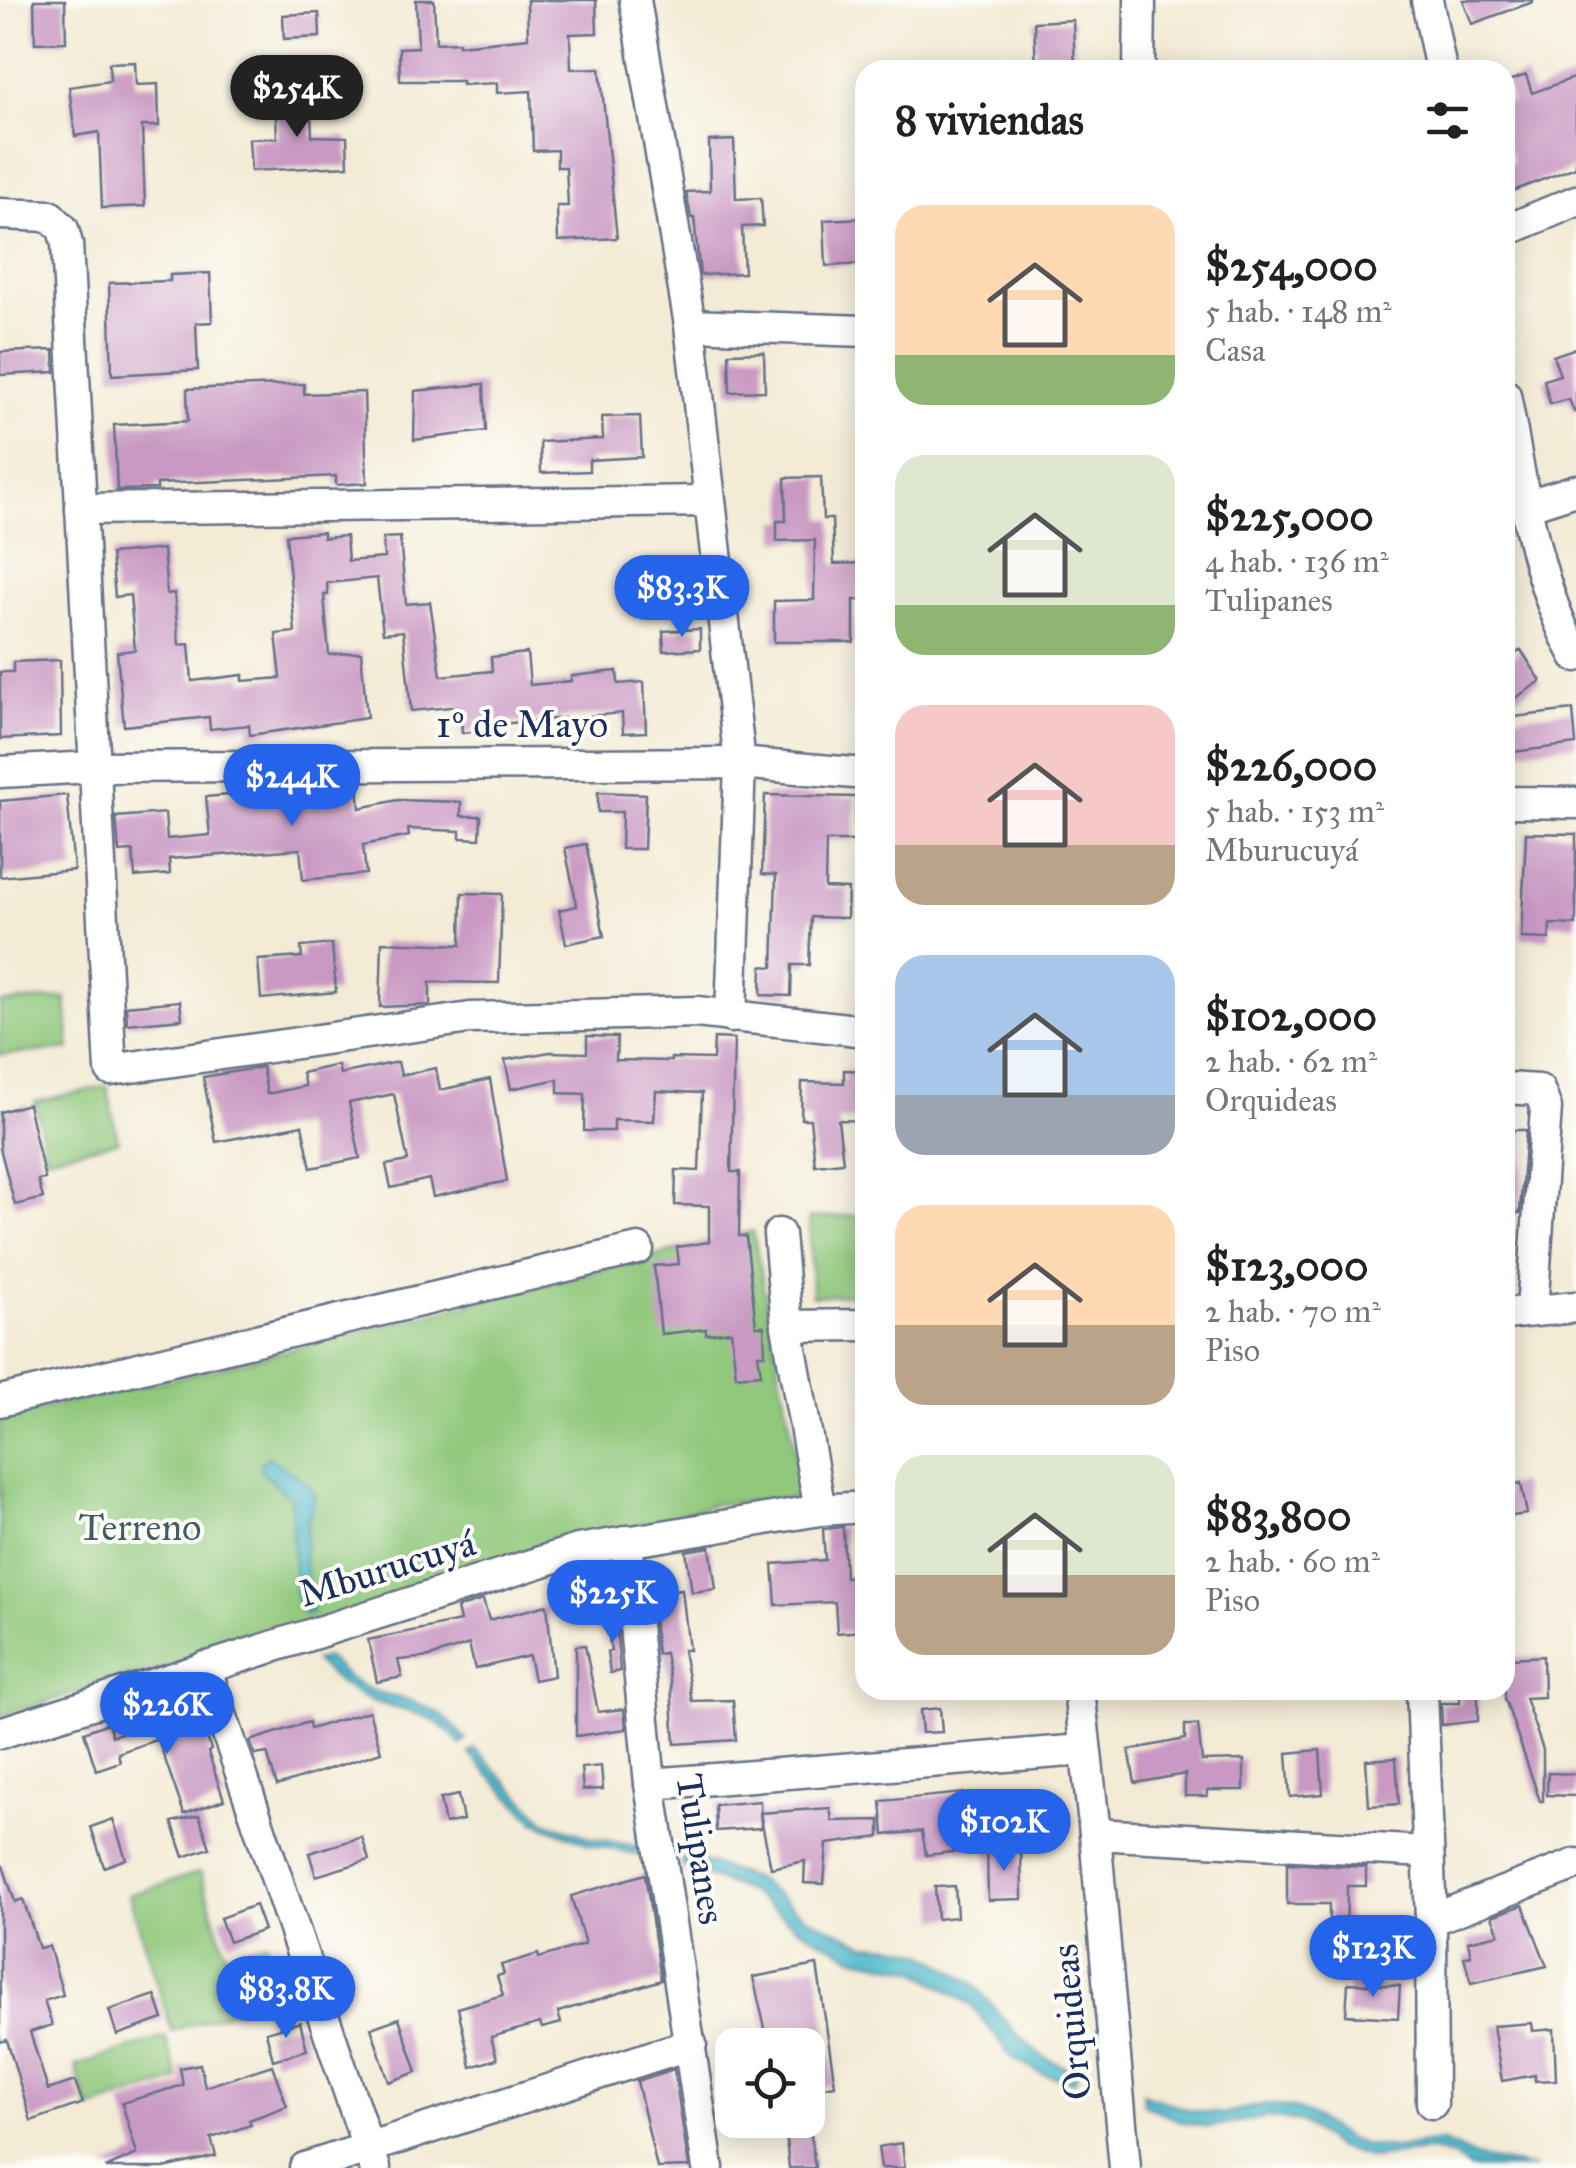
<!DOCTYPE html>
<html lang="es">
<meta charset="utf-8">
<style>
:root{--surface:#fff;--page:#f6f6f6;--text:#222;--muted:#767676;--accent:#2563eb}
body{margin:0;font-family:"IM FELL Great Primer",serif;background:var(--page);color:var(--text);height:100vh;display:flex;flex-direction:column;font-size:38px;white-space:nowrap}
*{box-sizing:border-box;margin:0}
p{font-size:32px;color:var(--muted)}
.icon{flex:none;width:55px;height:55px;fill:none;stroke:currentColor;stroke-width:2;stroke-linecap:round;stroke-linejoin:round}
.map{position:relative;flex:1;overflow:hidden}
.sheet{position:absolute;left:855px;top:60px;width:660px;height:1640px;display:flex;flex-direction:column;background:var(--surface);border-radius:30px;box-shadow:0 5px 25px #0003}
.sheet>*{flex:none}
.tools{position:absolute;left:715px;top:2028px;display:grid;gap:20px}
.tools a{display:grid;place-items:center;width:110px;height:110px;border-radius:20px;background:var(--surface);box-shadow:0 5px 25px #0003;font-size:50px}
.price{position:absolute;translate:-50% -85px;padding:0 22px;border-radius:35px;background:var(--accent);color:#fff;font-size:32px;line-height:65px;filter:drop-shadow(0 2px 5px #0008)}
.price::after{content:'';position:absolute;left:50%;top:60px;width:30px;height:22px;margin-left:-15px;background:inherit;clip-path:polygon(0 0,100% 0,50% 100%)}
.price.current{background:#222;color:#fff}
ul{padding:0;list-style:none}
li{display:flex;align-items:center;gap:30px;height:250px;padding:0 40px}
li span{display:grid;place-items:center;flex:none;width:280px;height:200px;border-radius:30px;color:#555}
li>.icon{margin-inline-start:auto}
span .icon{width:120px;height:120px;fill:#fffc;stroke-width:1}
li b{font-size:42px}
h2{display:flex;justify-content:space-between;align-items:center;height:120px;padding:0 40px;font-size:42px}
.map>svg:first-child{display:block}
.green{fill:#90c87c;stroke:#567c6d;stroke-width:2.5}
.water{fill:#4fbaca;stroke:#357494;stroke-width:2.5}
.building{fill:#c998c3}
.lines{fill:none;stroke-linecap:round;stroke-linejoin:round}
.minor-casing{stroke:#677188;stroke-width:35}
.minor{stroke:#fff;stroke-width:30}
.labels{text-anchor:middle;stroke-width:8;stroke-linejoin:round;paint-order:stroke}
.street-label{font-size:38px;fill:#1b2f5e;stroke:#fdfcf7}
.park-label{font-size:38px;fill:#3e5d67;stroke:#fdfcf7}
</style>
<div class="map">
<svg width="1576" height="2168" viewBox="0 0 1576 2168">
<rect width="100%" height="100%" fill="#fdfcf7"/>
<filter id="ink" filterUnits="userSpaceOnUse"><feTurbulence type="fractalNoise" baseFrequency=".01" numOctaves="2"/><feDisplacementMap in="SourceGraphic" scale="20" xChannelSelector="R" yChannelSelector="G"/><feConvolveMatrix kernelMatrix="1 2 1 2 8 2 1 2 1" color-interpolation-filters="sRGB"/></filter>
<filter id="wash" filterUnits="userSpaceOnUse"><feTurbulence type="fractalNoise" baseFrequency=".0048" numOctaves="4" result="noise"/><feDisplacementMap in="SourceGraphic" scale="40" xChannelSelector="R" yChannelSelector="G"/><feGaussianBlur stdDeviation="2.25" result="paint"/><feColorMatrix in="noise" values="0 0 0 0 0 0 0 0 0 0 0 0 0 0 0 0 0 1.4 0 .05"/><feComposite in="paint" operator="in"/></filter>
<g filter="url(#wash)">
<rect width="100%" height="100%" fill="#f3ebd5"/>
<g class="green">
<polygon points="66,998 70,1049 0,1055 0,1003"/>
<polygon points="107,1086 118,1141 46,1157 35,1102"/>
<polygon points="865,1215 865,1294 812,1296 809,1218"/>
<polygon points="753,1231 804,1498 715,1504 0,1716 0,1418 193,1374"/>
<polygon points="200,1872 243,2008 172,2031 129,1895"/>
<polygon points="266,1942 285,1997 255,2008 236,1952"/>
<polygon points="165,2037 179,2080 89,2109 75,2066"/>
</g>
<g class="water">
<polygon points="268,1457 310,1485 315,1499 307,1525 304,1561 312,1612 303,1614 295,1591 291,1499 261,1470 260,1463"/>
<path d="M 328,1658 C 365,1704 395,1688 438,1713 C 449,1720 457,1730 466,1740 L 461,1745 C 428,1705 408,1716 365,1698 C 347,1691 330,1675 315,1661 Z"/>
<polygon points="475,1749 545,1821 591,1838 642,1847 641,1855 589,1844 535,1822 469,1754"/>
<polygon points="682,1857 702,1861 756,1879 806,1917 866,1944 893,1946 924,1953 937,1960 974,1984 1015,2032 1043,2057 1077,2073 1074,2082 1043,2074 1012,2057 970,2004 915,1970 856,1958 800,1929 750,1892 683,1867"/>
<polygon points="1143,2093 1189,2110 1222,2114 1266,2104 1292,2108 1308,2114 1347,2139 1365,2145 1393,2148 1441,2141 1477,2158 1535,2168 1471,2168 1452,2156 1432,2150 1373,2158 1335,2147 1302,2122 1268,2117 1208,2127 1182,2122 1144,2104"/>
</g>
<g id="blocks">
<g class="building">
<polygon points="34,0 65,0 66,42 35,43"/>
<polygon points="416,0 434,0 436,43 459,42 459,45 528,38 527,0 596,0 597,33 570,34 571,69 600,68 617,238 558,241 557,206 568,206 566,167 557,167 557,150 533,151 531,91 497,93 497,83 462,85 462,81 400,81 399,48 418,47"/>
<polygon points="1463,0 1533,0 1533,2 1472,24"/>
<polygon points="319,13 320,37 284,39 283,15"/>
<polygon points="1073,20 1075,70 1036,70 1034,22"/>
<polygon points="135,62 136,85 158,84 159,126 142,126 145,206 102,208 99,132 75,136 69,87 110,81 109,63"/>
<polygon points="1526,75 1532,93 1576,77 1576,167 1505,194 1505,165 1513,162 1505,139 1505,104 1512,102 1505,82"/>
<polygon points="310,92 312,136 347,137 348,166 251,171 249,139 277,138 275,94"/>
<polygon points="734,140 736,199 761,198 763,226 742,227 744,273 700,275 694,218 691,218 686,192 710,191 709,141"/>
<polygon points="865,218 865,264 826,266 824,220"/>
<polygon points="210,273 212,322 196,323 198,370 112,375 109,283 170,281 170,275"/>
<polygon points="1576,348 1576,412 1574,412 1569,399 1550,404 1544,380 1560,375 1553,356"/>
<polygon points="54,350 55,372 0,375 0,352"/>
<polygon points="764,352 765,391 730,392 729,353"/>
<polygon points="304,384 304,394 364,392 367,483 336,485 336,476 157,484 157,489 117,490 114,425 188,421 187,389"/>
<polygon points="484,384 486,431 414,440 415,391"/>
<polygon points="640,416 642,457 589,460 589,471 541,473 540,442 603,439 602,417"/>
<polygon points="821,477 823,519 832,519 834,564 865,563 865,600 854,600 854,642 774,642 774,601 814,600 815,540 777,541 777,521 786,521 785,478"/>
<polygon points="323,532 323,538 346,536 348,561 384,558 383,538 400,537 406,604 430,602 441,676 492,671 491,657 527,653 530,685 571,681 571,676 617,671 618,684 644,682 646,732 623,733 622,713 490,725 490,730 462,733 460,706 411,711 403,631 383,633 377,578 327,583 328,595 324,595 329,655 361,652 367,718 250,735 249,725 210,729 209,717 124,726 117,652 135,650 130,595 115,597 111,554 163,549 167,594 174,593 179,645 189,644 192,681 243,675 243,681 281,678 276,634 295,632 286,535"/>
<polygon points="700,629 700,649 664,651 663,631"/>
<polygon points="1521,650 1541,681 1505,705 1505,661"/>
<polygon points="60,660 61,736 0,739 0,672 13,672 13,662"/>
<polygon points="1573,710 1576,744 1505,753 1505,718"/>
<polygon points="358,784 360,808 398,800 461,802 461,816 481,816 480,839 460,838 460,831 408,829 409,836 363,845 366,874 303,880 300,849 169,859 170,874 135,877 133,851 119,852 116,817 165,813 167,839 210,835 206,797"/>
<polygon points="598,792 646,794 644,849 621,849 622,812 598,812"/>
<polygon points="67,795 74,870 0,877 0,801"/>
<polygon points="765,795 856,797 854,841 826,841 825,888 848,889 847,918 811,917 809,965 792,965 791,996 761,995 762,966 773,967 776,875 762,874"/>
<polygon points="1526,833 1576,834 1576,925 1550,924 1549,939 1521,938"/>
<polygon points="586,844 604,936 566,944 559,910 577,906 565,848"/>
<polygon points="462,893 502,894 499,983 430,982 430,1005 380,1007 382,942 461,945"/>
<polygon points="332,944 336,992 261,999 258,960 302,957 301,947"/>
<polygon points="180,1001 182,1019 127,1024 126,1006"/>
<polygon points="587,1036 617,1037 616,1060 671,1061 671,1058 713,1059 714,1038 734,1039 731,1172 740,1172 739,1236 746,1236 756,1326 764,1326 765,1354 758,1354 761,1374 736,1376 731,1331 706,1334 706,1329 661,1334 654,1266 679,1264 677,1247 709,1242 709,1206 675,1205 676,1170 699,1171 702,1093 656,1091 654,1121 614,1120 614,1131 584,1131 585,1094 558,1093 558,1079 511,1089 505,1060 550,1052 587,1053"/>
<polygon points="398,1062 401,1075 436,1068 440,1090 490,1079 507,1181 433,1197 429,1179 391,1188 386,1165 408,1161 394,1094 349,1103 360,1158 311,1168 302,1125 216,1142 203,1077 262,1067 267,1094 305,1086 302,1073 338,1065 340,1074"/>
<polygon points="844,1070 865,1071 865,1121 838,1120 843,1162 815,1165 810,1119 801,1119 802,1082 844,1083"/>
<polygon points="28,1104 45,1179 38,1180 43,1198 15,1205 0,1148 0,1112"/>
<polygon points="1505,1130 1526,1130 1520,1213 1505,1212"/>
<polygon points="1521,1483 1527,1514 1505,1517 1505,1486"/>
<polygon points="843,1527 845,1577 865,1576 865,1631 837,1633 835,1602 776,1605 773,1564 825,1560 823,1529"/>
<polygon points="710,1547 716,1589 692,1592 686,1551"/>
<polygon points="682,1589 689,1650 683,1650 692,1701 733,1700 736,1740 675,1744 671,1686 665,1653 657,1654 652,1610 658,1609 656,1592"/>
<polygon points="483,1600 489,1620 547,1605 554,1676 534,1680 529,1656 475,1669 469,1644 430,1657 398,1660 402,1677 377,1682 368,1640 460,1621 457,1608"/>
<polygon points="615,1615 620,1671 610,1673 607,1652 611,1651 606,1617"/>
<polygon points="585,1645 598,1712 624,1709 626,1729 576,1736 576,1646"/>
<polygon points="1505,1648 1508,1648 1512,1658 1543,1656 1544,1697 1525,1698 1543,1750 1543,1801 1540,1801 1505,1699"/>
<polygon points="1460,1690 1478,1690 1478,1721 1442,1725 1441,1703 1460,1703"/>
<polygon points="940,1708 942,1732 922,1733 920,1710"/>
<polygon points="369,1711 381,1752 277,1786 267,1753 255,1755 250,1741 309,1722 310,1729"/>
<polygon points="200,1714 211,1750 208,1752 224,1800 184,1814 158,1739 118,1753 120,1762 96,1770 84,1732 108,1723 112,1736 155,1722 157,1728"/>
<polygon points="1185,1725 1198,1725 1202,1761 1244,1760 1244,1790 1207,1790 1207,1796 1185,1796 1185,1774 1135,1783 1129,1750 1185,1739"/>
<polygon points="1320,1750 1323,1794 1290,1797 1287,1753"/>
<polygon points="1396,1758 1399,1804 1369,1806 1366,1760"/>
<polygon points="601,1766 603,1789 583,1790 581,1768"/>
<polygon points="1548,1773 1576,1774 1576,1796 1547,1795"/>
<polygon points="963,1793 964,1810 974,1809 976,1849 926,1855 922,1831 884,1835 881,1801"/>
<polygon points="458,1795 463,1820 445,1824 440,1799"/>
<polygon points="760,1801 761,1828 716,1831 715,1805"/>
<polygon points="830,1808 832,1821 880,1820 880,1837 827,1844 824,1884 804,1883 805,1861 771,1868 760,1813"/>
<polygon points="199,1815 210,1848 184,1857 172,1822"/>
<polygon points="113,1819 126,1859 104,1867 91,1827"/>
<polygon points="362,1837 369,1860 316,1876 309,1853"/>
<polygon points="1021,1847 1022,1899 988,1900 987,1848"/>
<polygon points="1287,1863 1366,1867 1366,1886 1347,1886 1346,1958 1329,1958 1329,1904 1287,1904"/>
<polygon points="0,1866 3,1866 15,1902 23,1899 39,1948 49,1946 63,1995 44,2001 52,2025 30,2032 48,2090 75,2081 83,2103 31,2121 7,2040 0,2042"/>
<polygon points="645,1874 661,1980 558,2012 561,2023 542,2028 540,2023 491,2037 497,2059 471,2067 458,2008 503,1995 497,1976 504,1974 501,1965 538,1954 539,1958 585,1944 571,1896"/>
<polygon points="955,1886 957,1917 937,1919 935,1887"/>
<polygon points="255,1905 264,1930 229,1942 220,1918"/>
<polygon points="1523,1905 1547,1966 1471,1983 1464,1957 1471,1955 1468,1941 1499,1934 1492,1916"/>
<polygon points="817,1965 835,2085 808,2090 808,2045 769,2045 753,1977"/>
<polygon points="1348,1983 1400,1986 1398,2018 1346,2015"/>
<polygon points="155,1995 163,2019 117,2035 109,2010"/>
<polygon points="399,2018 417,2072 389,2082 371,2028"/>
<polygon points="300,2022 307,2050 273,2060 266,2032"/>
<polygon points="1532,2023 1533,2031 1554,2029 1556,2080 1535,2081 1535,2075 1502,2081 1493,2026"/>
<polygon points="200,2064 205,2087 272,2065 287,2106 249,2120 251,2125 211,2138 216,2156 164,2168 105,2168 137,2154 122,2103 183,2085 180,2068"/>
<polygon points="674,2069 689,2167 657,2168 637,2081"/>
<polygon points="811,2135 815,2168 789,2168 786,2138"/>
<polygon points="902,2143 905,2168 881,2168 878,2147"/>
</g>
</g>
</g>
<g filter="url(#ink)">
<use href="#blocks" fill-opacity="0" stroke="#677188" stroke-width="2.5"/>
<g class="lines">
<g class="minor-casing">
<g id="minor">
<polyline points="635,0 690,325 740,763 731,1017"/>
<polyline points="1427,0 1441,70"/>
<polyline points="1139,70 1140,0"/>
<polyline points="0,214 50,216 63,229 67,244 111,1070 470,1018 697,1012 865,1031"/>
<polyline points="1505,231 1576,201"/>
<polyline points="690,325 865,331"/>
<path d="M 1505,395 C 1522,482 1533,578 1576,656"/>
<polyline points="1526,506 1576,490"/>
<polyline points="81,509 710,501"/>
<polyline points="0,772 93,767 740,763 865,774"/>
<polyline points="1505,802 1576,803"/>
<polyline points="1505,1088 1539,1090 1546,1108 1532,1310"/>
<polyline points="779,1234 787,1326 820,1510"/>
<polyline points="1505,1314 1576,1307"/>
<polyline points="787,1326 865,1325"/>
<polyline points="0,1401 638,1249"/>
<polyline points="627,1541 650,1784 708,2168"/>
<polyline points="205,1667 375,2168"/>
<polyline points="1079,1690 1095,1834 1125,2168"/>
<polyline points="1422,1690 1431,1920 1432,2103"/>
<polyline points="0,1733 578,1550 820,1510 865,1507"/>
<polyline points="650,1784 1083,1750"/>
<polyline points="1095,1834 1428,1852"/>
<polyline points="1431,1920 1576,1864"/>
<polyline points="305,2168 691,2044"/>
</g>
</g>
<use href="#minor" class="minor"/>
</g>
</g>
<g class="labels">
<g class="street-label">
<text x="522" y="737">1º de Mayo</text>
<text transform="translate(387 1568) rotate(-17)" y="13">Mburucuyá</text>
<text transform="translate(701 1849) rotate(81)" y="13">Tulipanes</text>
<text transform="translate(1071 2022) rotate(-95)" y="13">Orquideas</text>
</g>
<g class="park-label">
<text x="140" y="1540">Terreno</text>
</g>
</g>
</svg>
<div class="tools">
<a><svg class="icon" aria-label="locate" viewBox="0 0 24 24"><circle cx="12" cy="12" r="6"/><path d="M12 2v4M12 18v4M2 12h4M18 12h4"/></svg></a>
</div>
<b class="price current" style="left:297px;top:140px">$254K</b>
<b class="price" style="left:682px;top:640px">$83.3K</b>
<b class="price" style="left:292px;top:829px">$244K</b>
<b class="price" style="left:613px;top:1645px">$225K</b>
<b class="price" style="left:167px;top:1757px">$226K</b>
<b class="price" style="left:1004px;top:1874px">$102K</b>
<b class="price" style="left:1373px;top:2000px">$123K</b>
<b class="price" style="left:286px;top:2041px">$83.8K</b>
<section class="sheet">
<h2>8 viviendas<svg class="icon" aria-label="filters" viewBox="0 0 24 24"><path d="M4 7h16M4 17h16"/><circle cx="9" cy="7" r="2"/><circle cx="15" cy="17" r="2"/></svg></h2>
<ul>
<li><span style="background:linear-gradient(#ffd9b3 75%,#8fb573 0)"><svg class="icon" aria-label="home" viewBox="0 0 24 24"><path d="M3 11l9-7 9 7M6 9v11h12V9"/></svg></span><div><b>$254,000</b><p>5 hab. · 148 m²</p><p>Casa</p></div></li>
<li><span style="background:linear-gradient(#dfe7d0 75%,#8fb573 0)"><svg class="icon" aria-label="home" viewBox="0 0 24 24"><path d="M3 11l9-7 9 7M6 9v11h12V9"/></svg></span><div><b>$225,000</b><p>4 hab. · 136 m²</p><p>Tulipanes</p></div></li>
<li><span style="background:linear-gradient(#f6c9c9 70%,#b9a48a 0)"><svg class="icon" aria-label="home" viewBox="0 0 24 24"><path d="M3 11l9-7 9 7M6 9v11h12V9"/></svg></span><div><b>$226,000</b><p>5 hab. · 153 m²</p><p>Mburucuyá</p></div></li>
<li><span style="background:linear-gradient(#a9c7e8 70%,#9aa5b1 0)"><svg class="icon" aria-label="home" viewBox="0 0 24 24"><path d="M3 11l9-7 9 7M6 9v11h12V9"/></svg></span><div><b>$102,000</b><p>2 hab. · 62 m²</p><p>Orquideas</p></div></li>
<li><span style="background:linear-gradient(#ffd9b3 60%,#b9a48a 0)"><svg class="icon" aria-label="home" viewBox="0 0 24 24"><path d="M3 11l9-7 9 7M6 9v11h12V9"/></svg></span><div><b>$123,000</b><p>2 hab. · 70 m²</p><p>Piso</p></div></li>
<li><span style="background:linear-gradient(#dfe7d0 60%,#b9a48a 0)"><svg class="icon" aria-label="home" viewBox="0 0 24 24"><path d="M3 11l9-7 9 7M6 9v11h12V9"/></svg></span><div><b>$83,800</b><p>2 hab. · 60 m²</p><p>Piso</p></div></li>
</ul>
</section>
</div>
